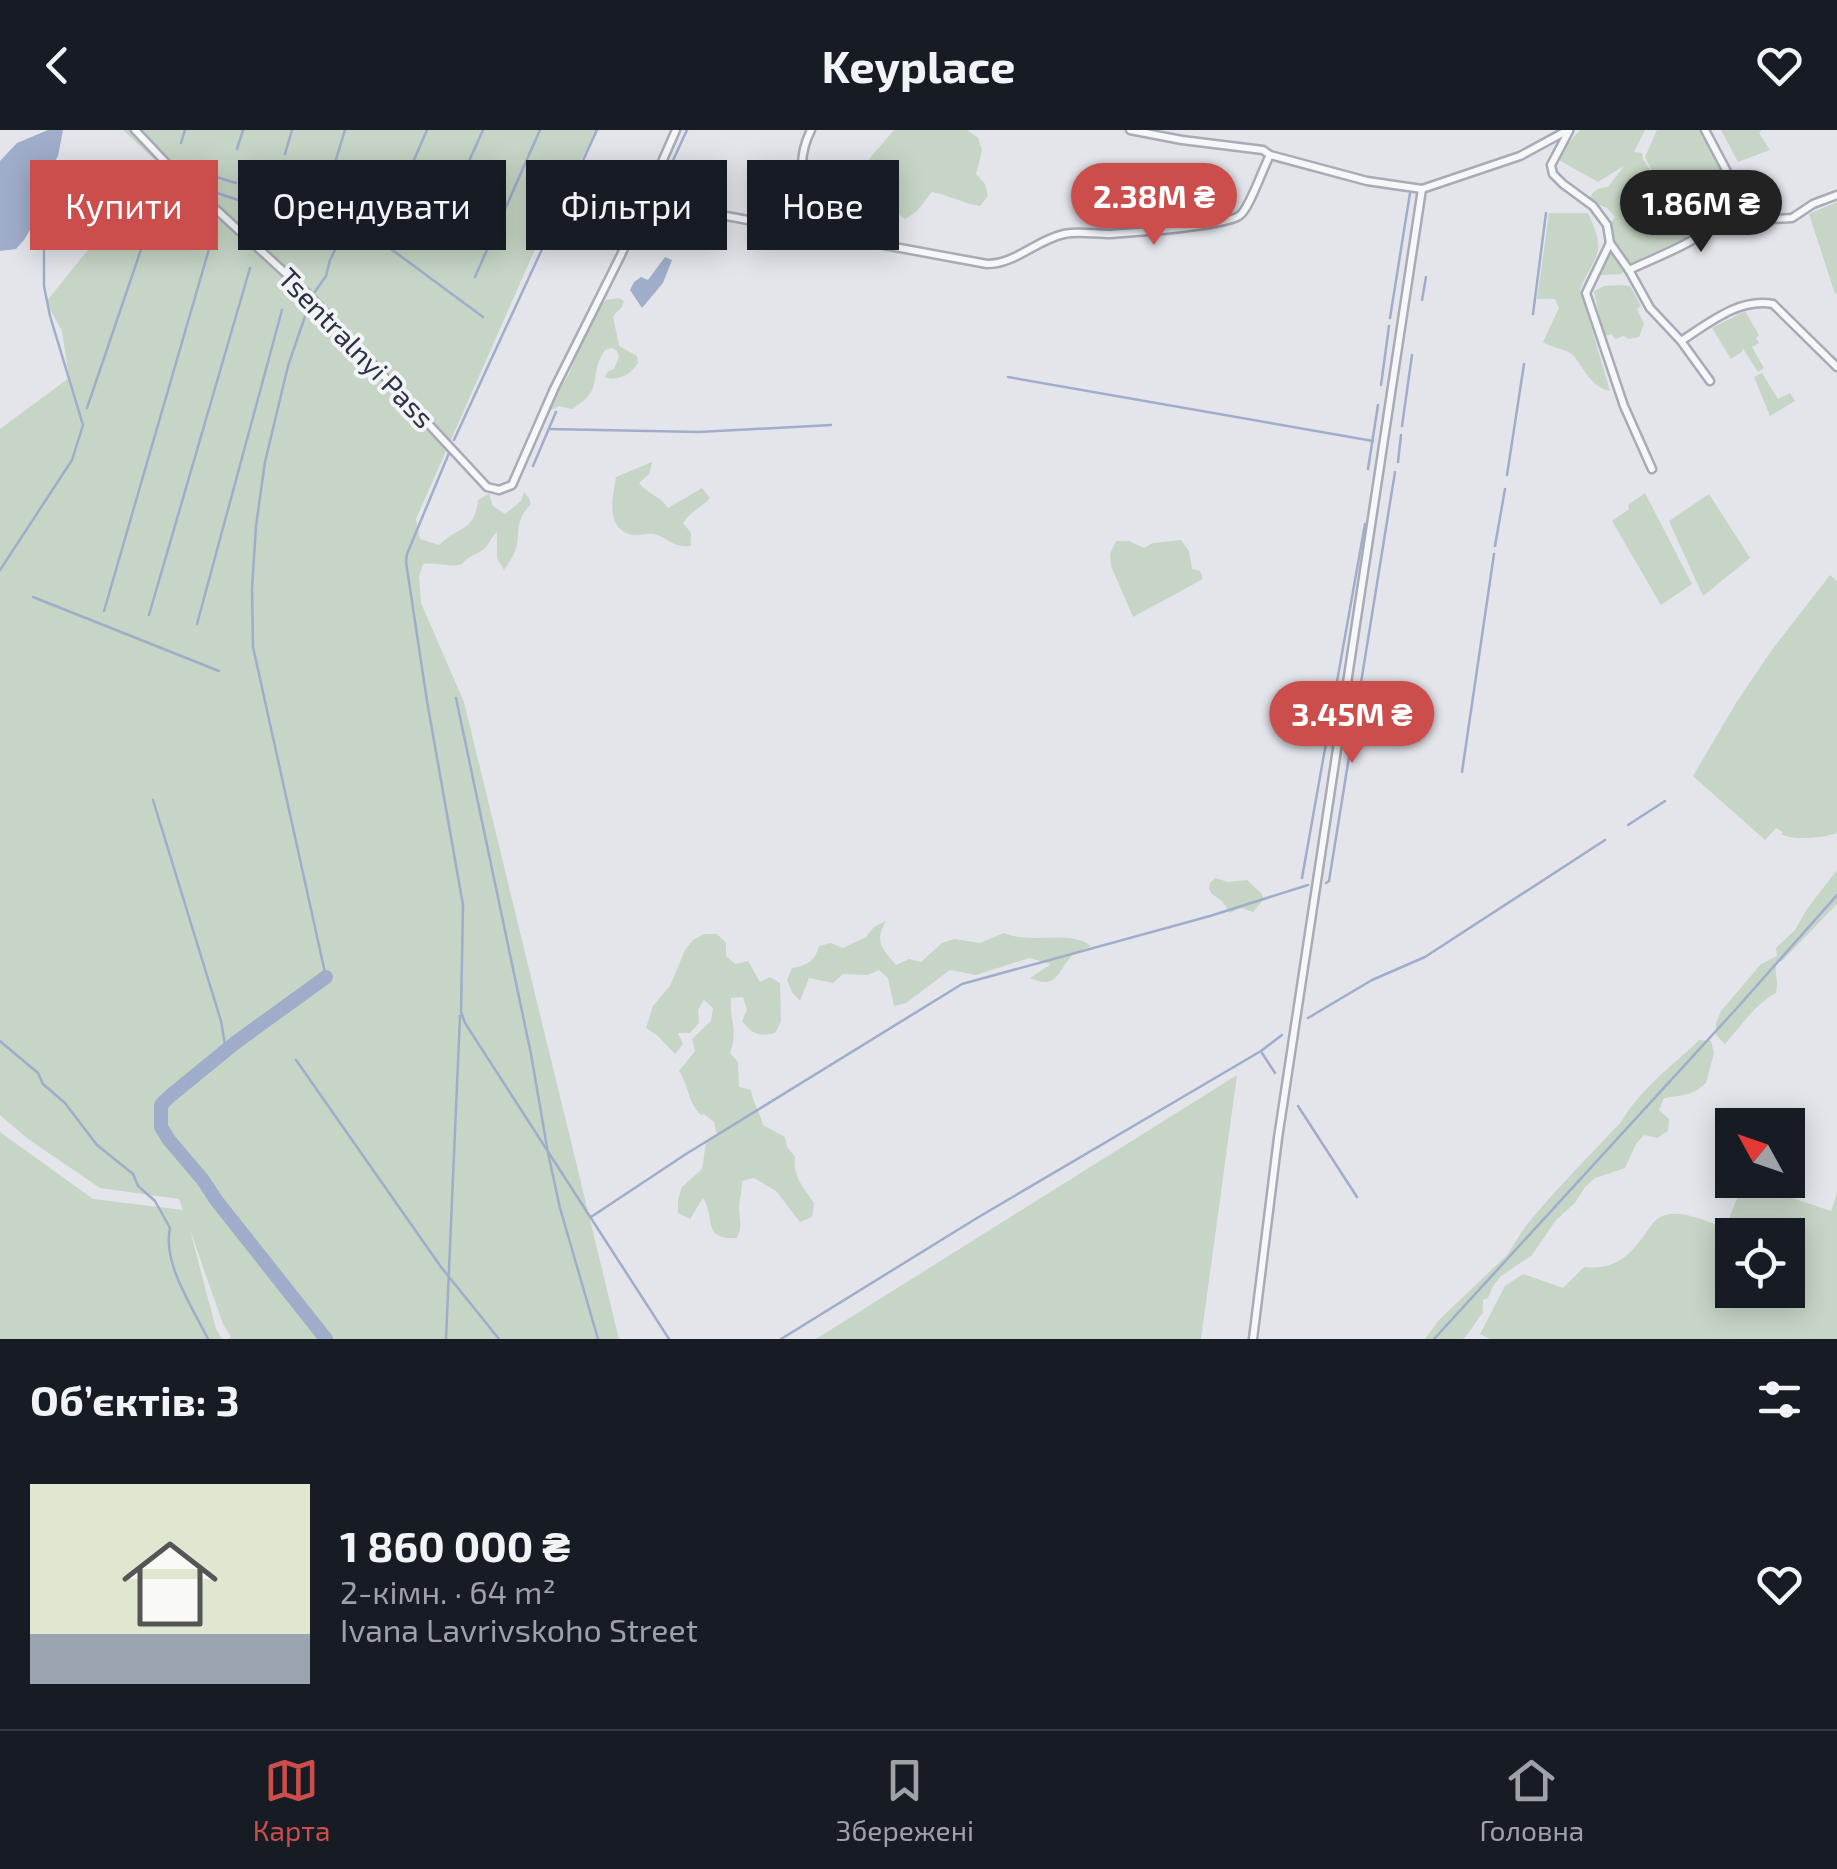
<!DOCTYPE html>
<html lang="uk">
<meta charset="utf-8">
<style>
:root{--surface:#171b24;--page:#20242c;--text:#f1f3f6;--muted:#9ea1a6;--line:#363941;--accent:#cb4e4d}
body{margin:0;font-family:"Exo 2",sans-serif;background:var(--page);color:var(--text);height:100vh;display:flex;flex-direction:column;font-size:38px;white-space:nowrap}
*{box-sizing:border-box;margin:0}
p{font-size:32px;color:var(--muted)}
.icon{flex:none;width:55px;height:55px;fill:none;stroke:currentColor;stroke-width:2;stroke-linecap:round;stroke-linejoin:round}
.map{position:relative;height:1209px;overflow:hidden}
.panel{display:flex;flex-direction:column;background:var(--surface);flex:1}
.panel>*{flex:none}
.top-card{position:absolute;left:30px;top:30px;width:1000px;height:90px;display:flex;gap:20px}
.needle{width:65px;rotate:310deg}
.tools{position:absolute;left:1715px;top:978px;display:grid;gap:20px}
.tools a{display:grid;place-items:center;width:90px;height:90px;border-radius:0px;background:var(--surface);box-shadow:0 5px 25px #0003;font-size:50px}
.price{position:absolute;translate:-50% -85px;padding:0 22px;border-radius:35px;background:var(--accent);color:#fff;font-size:32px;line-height:65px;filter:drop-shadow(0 2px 5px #0008)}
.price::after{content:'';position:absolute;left:50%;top:60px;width:30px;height:22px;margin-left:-15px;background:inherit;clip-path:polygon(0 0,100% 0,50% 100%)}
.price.on{background:#222;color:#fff}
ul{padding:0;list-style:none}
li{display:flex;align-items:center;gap:30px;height:250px;padding:0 30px}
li+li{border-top:2px solid var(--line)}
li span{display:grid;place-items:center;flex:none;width:280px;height:200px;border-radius:0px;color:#555}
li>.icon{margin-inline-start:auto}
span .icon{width:120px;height:120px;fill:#fffc;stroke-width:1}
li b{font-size:42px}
h2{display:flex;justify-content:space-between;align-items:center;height:120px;padding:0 30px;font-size:42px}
.chip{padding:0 35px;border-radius:0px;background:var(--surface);box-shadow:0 5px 25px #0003;font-size:35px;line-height:90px}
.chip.on{background:var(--accent);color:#fff}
header{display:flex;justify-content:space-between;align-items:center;height:130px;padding:0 30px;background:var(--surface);font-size:45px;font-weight:700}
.dock{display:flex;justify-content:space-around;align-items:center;height:140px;border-top:2px solid var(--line);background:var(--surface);font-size:28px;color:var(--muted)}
.dock a{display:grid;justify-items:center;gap:5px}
.dock .on{color:var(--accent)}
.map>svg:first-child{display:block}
.green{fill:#c6d5c5;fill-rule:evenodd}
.water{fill:#a0adca}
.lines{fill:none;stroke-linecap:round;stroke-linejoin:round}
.stream{stroke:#a0adca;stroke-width:2.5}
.river{stroke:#a0adca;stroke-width:14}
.street-casing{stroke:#a8abb5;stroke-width:11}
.street{stroke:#f6f7f9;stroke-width:6}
.labels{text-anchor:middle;stroke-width:8;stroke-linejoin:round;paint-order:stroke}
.street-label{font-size:28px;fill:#2b3043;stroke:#f3f4f8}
</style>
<header><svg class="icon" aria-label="back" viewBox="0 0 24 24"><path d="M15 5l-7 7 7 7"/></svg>Keyplace<svg class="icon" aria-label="heart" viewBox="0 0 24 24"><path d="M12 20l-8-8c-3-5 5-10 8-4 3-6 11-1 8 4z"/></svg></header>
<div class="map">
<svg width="1837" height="1209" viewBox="0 0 1837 1209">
<rect width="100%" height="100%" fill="#e3e5eb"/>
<g class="green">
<path d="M 123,0 L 597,0 L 548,90 L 416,389 L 420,409 L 439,415 C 458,396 475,402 478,370 L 489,364 L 493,376 L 505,384 L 521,371 L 524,362 L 529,368 L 531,374 C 511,395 523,403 514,424 C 511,430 507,435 504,440 L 497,428 L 497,402 C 491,407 490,413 485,418 C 477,425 469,425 462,434 C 450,438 439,432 423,434 L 419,446 L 421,473 L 464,572 L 619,1209 L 228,1209 L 231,1207 L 223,1194 L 190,1100 L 216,1199 L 222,1209 L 0,1209 L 0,1002 L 93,1069 L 183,1080 L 179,1069 L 100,1058 L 28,1009 L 0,985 L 0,299 L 69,248 L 62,201 L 46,172 L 158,33 Z"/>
<path d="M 894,0 L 967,0 L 978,8 L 982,20 L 976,44 L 985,54 L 988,66 L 980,76 C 962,73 948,65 932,62 L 916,82 L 905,89 L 883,73 L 874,63 L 877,51 L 867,42 L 869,29 Z"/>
<path d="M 1580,0 L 1645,0 L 1634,22 L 1642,23 L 1643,29 L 1655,47 L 1645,27 L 1657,0 L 1700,0 C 1720,39 1744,60 1701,92 L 1703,97 L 1698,103 L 1624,136 L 1625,141 L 1621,144 L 1599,145 L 1606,127 L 1612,120 L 1613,102 L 1611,92 L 1615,87 L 1607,78 L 1589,71 C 1591,62 1598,57 1608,57 L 1624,36 L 1598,52 L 1559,30 L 1561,21 Z"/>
<polygon points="1721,0 1762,0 1759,3 1770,20 1738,32"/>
<polygon points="1837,72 1837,163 1835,164 1809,84"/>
<path d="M 1549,83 L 1588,83 C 1607,125 1597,121 1580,159 L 1610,261 C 1591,257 1585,240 1574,226 C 1567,218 1553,219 1543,212 L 1559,178 L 1555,169 L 1537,169 Z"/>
<polygon points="1621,155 1630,156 1641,176 1637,179 1644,194 1639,207 1628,209 1624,206 1615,209 1612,204 1604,206 1594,161 1604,156"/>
<path d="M 619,168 L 624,171 L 622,177 L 613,186 L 619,216 L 637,226 L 638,233 C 631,244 618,252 605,247 L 607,242 L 614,239 L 619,227 L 617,221 L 612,218 L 605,220 C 587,246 607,258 572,279 L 559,276 L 549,281 C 552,266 562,258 569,244 C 580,219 586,190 606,170 Z"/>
<polygon points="1745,181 1759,205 1756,208 1759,213 1752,217 1764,238 1758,242 1742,217 1743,221 1731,229 1712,198"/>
<polygon points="1762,243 1778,269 1790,263 1795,271 1770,286 1754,247"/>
<path d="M 652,332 L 649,344 L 639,353 C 649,365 659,365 668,378 L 702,358 L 710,368 C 701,378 690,382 683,393 L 691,403 L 691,416 C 671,418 669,407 653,404 C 645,403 637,407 629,404 C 605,396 613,366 616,347 Z"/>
<polygon points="1645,363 1692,454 1661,475 1612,391 1629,379 1628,375"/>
<polygon points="1709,364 1750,428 1703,466 1669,391"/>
<polygon points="1181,410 1189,421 1192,439 1200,441 1203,449 1133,487 1111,436 1110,424 1116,411 1129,411 1144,418 1153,413"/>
<path d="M 1830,445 L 1837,451 L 1837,703 C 1823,708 1793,711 1781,704 L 1783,702 L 1776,698 L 1765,710 L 1693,646 L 1736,573 L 1771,521 Z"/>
<path d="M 1837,740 L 1837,774 L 1782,831 L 1776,831 C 1774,843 1779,850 1776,863 C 1754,875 1741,896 1725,914 L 1716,905 L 1716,893 L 1721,881 L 1761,834 L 1777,826 L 1776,818 L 1795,800 L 1807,779 Z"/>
<polygon points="1215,748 1228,752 1247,750 1261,763 1264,769 1253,782 1241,778 1230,783 1222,771 1212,764 1209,759 1210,753"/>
<path d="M 886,791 C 874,812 882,818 896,835 L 909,829 L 921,832 L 942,813 L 954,809 L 980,813 L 1004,803 C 1031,815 1069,799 1091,816 C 1084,819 1074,823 1069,829 C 1056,846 1055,859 1030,848 L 1051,834 L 1029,828 L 976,845 L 950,840 L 906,873 L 894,876 L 888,848 L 879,840 L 868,845 L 843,844 L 833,853 L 809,848 L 800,871 L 792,862 L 787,850 L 792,838 C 808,835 815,831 819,816 L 831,813 L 843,818 L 866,807 L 874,797 Z"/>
<path d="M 704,804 L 717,804 L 726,813 L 726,826 L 735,834 L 748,831 L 760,852 L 770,847 L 780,853 L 781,892 L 775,903 C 759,907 752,904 742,891 L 747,880 L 743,867 L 731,868 C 729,892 739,898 730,923 L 738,932 L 739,957 L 751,960 C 753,973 760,983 763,995 L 785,1007 L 787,1017 L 795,1027 C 793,1048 803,1056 814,1073 L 812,1087 L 800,1092 L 776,1061 L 754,1048 L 742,1051 C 742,1060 740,1067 739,1076 C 739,1089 743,1095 737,1108 C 701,1110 716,1088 703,1068 L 690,1089 L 678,1083 L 678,1070 L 682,1057 L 702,1039 L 706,1013 L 717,1005 L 714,992 L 704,984 L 701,985 C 688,973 689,956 679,941 L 695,921 L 692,909 L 711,891 L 713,878 L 704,870 L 698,880 L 699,893 L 690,903 L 678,903 L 683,914 L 675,924 L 657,905 L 646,898 L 653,876 L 670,856 L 685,820 L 693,810 Z"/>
<path d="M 1699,910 L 1711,911 L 1714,923 L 1706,953 L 1696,961 L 1684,965 L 1664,968 L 1659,980 L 1669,989 L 1668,1001 L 1657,1008 L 1644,1005 L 1636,1014 L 1625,1038 L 1595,1048 L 1585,1057 L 1575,1073 L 1556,1090 L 1532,1125 L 1501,1146 L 1493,1156 L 1488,1168 L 1483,1170 L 1483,1183 C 1475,1191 1472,1201 1463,1209 L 1425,1209 L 1439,1190 L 1507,1125 C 1515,1114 1520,1103 1529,1092 C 1558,1057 1590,1025 1621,992 C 1635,968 1655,950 1675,932 C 1683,924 1691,919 1699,910 Z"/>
<polygon points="1237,945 1201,1209 816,1209"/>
<path d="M 1744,1052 L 1831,1081 L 1837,1063 L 1837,1209 L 1490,1209 L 1480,1204 L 1505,1156 L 1523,1144 L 1563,1158 L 1584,1137 C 1612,1140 1627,1129 1643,1107 C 1650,1098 1653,1089 1665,1085 C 1685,1080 1707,1092 1725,1098 ZM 1788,1105 L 1788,1160 L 1732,1160 L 1732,1105 Z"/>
</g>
<g class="water">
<polygon points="48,0 63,0 58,26 51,37 39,74 38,87 24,110 16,119 0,121 0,31 17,13"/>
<polygon points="665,127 672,130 663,153 642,178 630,160 634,152 641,147 648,150"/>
</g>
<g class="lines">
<g class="stream">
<polyline points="181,13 185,0"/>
<polyline points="237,19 243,0"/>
<polyline points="285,24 292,0"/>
<polyline points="187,38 236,53"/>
<polyline points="663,52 687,0"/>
<polyline points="217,63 326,99"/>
<polyline points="341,82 483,187"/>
<polyline points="318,88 345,0"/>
<polyline points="437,102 483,0"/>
<polyline points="381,105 427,0"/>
<polyline points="475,147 540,0"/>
<polyline points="1422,170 1426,147"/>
<polyline points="1533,184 1546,83"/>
<polyline points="1390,188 1410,63"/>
<polyline points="1008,247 1373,311"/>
<polyline points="1381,255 1389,196"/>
<polyline points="87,278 163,55"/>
<polyline points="1402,296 1412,225"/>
<polyline points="549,299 699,302 831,295"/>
<polyline points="454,310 597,0"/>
<polyline points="449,323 407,424 406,432 427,571 463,775 461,882 465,893 669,1209"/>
<polyline points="1398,332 1401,305"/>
<polyline points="533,336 556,282"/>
<polyline points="1368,339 1378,275"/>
<polyline points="1507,345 1524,234"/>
<polyline points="1495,416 1505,359"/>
<polyline points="0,440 72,330 83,295 50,186 44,156 44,99 51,35"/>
<polyline points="33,467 219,541"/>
<polyline points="104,481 216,95"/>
<polyline points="149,485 250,138"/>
<polyline points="197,494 282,180"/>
<polyline points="456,568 531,924 548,1023 560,1078 598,1209"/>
<polyline points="1462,642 1494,424"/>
<polyline points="153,670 221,891 226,921"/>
<polyline points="1628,695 1665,671"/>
<polyline points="1302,748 1365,394"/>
<polyline points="1326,753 1329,751 1395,342"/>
<polyline points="326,847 253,517 252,458 256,396 265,332 288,236 312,166 326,146 330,130 343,104"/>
<polyline points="1308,888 1372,850 1425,827 1605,710"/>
<path d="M 0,911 L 38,943 L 43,954 L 65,973 L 97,1015 L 133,1044 L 138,1056 L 155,1071 L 170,1098 C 162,1133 193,1178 208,1209"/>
<polyline points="1262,923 1275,943"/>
<polyline points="296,930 441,1137 499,1209"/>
<polyline points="1298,976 1357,1067"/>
<polyline points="591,1087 686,1024 962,854 1210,786 1308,755"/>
<polyline points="446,1209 460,886"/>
<polyline points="781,1209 977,1088 1261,921 1282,905"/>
<polyline points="1434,1209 1737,878 1837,765"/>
</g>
<polyline class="river" points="326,847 235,913 170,966 161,975 161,997 169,1010 203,1050 216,1070 326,1209"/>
<g class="street-casing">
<g id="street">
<polyline points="135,0 171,38 306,162 487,357 499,360 512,355 554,259 621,125 676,0"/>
<path d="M 811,0 C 796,30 801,55 817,84 C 822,92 824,97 831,103"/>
<polyline points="1130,0 1182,10 1263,20 1270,25 1367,51 1422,59 1520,26 1568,0"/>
<polyline points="1705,0 1733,53 1734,68"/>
<path d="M 1569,1 L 1551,35 L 1553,44 L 1563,54 L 1593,76 L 1607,95 L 1610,113 L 1629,140 L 1650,178 L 1681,211 C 1709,193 1738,168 1773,174 L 1837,237"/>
<polyline points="1734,68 1751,85 1770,89 1792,88 1813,74 1837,65"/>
<path d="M 699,81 L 987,134 C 1016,134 1036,110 1064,104 C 1079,101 1095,104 1110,104 C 1136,102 1220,97 1239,86 C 1249,80 1263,38 1270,25"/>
<polyline points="1610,113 1586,163 1624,276 1652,339"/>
<path d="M 1629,140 C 1666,122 1716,108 1734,68"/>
<polyline points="1681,211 1710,251"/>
<polyline points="1253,1209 1278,1008 1422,59"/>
</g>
</g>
<use href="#street" class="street"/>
</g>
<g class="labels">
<g class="street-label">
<text transform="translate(356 218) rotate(46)" y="10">Tsentralnyi Pass</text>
</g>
</g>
</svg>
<div class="tools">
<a><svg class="needle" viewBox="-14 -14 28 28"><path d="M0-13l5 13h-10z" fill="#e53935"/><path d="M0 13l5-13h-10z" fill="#9ea1a6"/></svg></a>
<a><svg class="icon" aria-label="locate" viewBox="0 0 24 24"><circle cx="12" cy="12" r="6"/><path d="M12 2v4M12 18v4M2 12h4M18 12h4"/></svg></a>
</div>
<b class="price" style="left:1154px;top:118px">2.38M ₴</b>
<b class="price on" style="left:1701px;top:125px">1.86M ₴</b>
<b class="price" style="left:1352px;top:636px">3.45M ₴</b>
<div class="top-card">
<a class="chip on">Купити</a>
<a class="chip">Орендувати</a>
<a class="chip">Фільтри</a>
<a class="chip">Нове</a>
</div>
</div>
<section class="panel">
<h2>Об’єктів: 3<svg class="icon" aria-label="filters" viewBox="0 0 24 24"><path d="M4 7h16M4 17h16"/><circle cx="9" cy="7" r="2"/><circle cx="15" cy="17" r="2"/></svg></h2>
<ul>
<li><span style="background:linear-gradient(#dfe7d0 75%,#9aa5b1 0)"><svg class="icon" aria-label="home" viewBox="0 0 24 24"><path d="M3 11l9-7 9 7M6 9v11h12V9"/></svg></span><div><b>1 860 000 ₴</b><p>2-кімн. · 64 m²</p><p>Ivana Lavrivskoho Street</p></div><svg class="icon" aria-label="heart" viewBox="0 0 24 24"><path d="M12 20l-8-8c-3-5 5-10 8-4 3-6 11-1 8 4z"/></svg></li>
</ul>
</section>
<nav class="dock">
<a class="on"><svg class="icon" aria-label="map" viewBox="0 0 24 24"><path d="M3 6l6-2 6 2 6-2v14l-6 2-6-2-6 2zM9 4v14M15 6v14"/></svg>Карта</a>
<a><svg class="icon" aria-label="saved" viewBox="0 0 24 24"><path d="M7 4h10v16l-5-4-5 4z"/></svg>Збережені</a>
<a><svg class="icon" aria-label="home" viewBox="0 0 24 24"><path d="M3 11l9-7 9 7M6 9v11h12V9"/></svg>Головна</a>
</nav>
